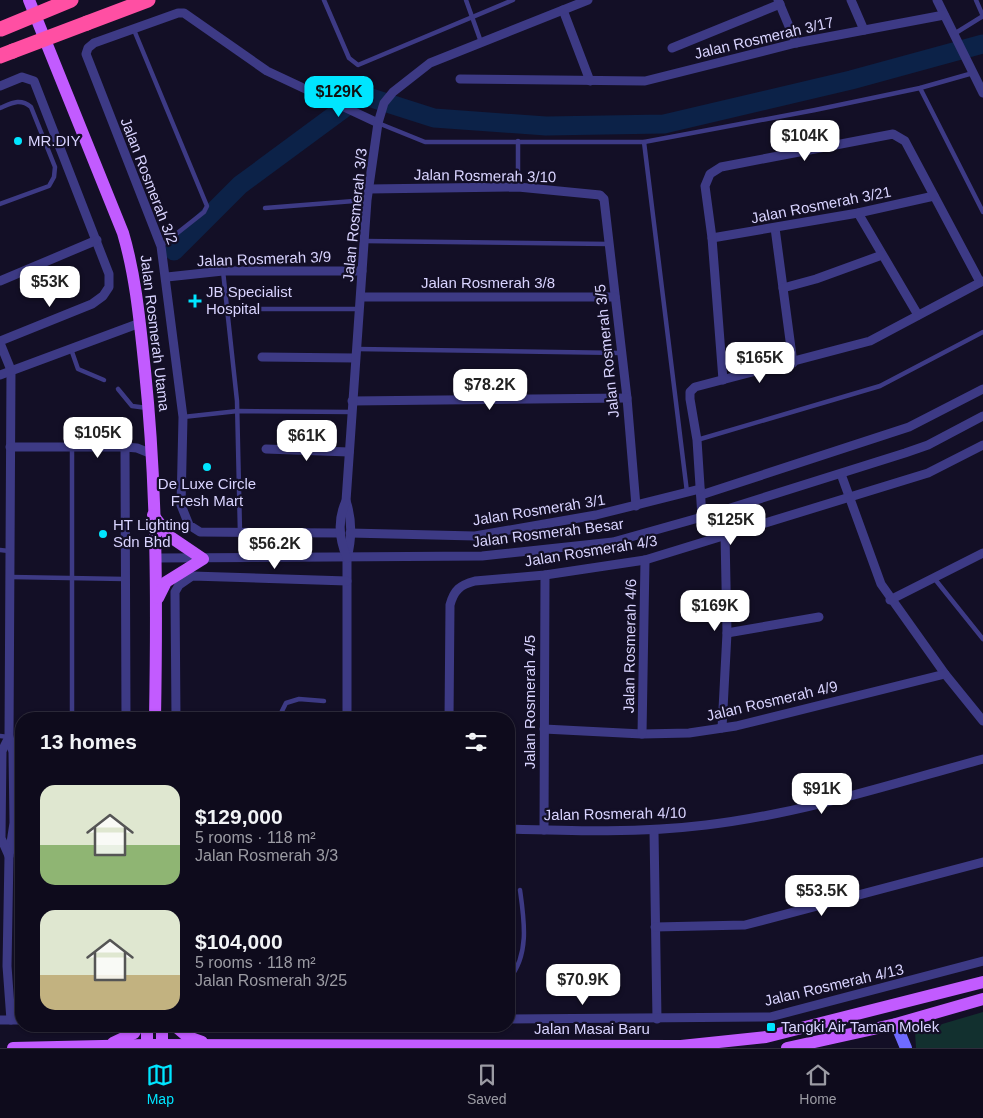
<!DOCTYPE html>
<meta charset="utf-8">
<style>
:root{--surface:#0e0b1c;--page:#171425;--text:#f1f3f6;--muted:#9b9ba3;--line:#2e2b3b;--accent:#00e5ff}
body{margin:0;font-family:Arial,sans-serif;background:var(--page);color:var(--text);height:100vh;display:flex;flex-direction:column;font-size:19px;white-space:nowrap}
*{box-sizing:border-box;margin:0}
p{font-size:16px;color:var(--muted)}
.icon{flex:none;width:28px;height:28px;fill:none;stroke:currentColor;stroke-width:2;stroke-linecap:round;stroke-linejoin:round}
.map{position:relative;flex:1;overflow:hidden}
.sheet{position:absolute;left:15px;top:712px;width:500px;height:320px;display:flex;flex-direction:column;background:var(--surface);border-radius:20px;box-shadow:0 1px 4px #0004,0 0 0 1px var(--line)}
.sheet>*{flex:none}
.price{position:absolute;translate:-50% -42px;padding:0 11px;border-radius:10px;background:#fff;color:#222;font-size:16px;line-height:32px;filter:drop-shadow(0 1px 2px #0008)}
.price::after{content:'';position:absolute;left:50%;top:30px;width:15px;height:11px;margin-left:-8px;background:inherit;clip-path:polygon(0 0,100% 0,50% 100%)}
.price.active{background:var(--accent);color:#111}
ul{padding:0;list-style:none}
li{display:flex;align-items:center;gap:15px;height:125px;padding:0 25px}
li span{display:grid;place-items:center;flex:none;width:140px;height:100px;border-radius:15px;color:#555}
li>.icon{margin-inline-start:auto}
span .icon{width:60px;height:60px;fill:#fffc;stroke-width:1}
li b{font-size:21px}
h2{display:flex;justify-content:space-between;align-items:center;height:60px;padding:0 25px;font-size:21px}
.menu{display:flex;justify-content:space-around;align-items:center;height:70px;border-top:1px solid var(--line);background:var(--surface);font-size:14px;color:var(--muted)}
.menu a{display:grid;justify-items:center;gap:2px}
.menu .active{color:var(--accent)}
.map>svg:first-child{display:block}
.green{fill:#12302f}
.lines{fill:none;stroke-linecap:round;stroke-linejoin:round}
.river{stroke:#0c2248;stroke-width:19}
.lane{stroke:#3d3a85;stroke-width:4.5}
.street{stroke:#3d3a85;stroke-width:9}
.secondary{stroke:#6f6bff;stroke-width:12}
.primary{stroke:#c25bff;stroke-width:12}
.highway{stroke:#ff4fa3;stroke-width:15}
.highway-bridge{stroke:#ff4fa3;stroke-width:15}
.poi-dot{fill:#00e5ff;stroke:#130f26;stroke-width:2}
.labels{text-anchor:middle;stroke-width:4.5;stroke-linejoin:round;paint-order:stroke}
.street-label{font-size:15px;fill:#d9d4ff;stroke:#130f26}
.poi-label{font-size:15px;fill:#d9d4ff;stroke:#130f26;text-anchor:start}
</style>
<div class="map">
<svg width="983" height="1048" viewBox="0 0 983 1048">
<rect width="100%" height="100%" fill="#130f26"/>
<polygon class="green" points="983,1012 983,1048 916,1048 915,1032"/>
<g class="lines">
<polyline class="river" points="174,251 240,185 362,95 434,118 546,126 664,124 851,80 983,44"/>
<g class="lane">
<polyline points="324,0 349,58 358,65 513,0"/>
<polyline points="466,0 481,42"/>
<polyline points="976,0 983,16"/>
<polyline points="134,30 207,206 204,212 161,246"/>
<polyline points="954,34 983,16"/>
<polyline points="920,88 983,212"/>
<path d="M 0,108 C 12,103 20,98 31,107 L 55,167 L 54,177 L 49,186 L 0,204"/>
<polyline points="378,123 425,142 644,142 815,110 920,88 973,73"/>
<polyline points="518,141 518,187"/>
<polyline points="644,142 687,492"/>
<polyline points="265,208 367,200"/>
<polyline points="364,241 609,244"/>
<polyline points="223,271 237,401 240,533"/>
<polyline points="227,309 360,309"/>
<polyline points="71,349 78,369 104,380"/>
<polyline points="357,349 621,353"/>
<polyline points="118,389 132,406 147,408"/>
<polyline points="183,417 238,411 352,412"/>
<polyline points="697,440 880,386 983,332"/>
<polyline points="72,448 72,719"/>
<polyline points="0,550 9,551"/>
<polyline points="11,577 125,579"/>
<polyline points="934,578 983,639"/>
<polyline points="278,719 286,703 299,699 324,701"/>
<polyline points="0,736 9,737"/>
<path d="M 509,979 C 530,955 524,919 520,890"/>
</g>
<g class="street">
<polyline points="778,0 796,43"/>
<polyline points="851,0 864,30"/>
<polyline points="937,0 983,93"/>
<polyline points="563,10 590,81"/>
<polyline points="672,48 780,4"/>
<polyline points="460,79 645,81 796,43 944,15"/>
<polyline points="0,86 22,77 34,81 109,274 109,287 103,296 92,304 0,341"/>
<polyline points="369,189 518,187 600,195 604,199 627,398 636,506"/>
<polyline points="858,213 918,315"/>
<polyline points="775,228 793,363"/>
<polyline points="712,238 858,213 934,196"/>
<polyline points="167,277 223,271 362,271"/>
<polyline points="0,281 97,240"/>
<polyline points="783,288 816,279 882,255"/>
<polyline points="361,297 615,297"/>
<polyline points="0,343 11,370 9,737 13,752 14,823 9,856 7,966 11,1020"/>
<polyline points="262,357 355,358"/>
<polyline points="0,375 140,323"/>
<polyline points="723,380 712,238 705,186 710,174 721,167 893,134 905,141 980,282"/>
<polyline points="352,401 627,398"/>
<polyline points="10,447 125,447 137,448 152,454"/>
<polyline points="125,447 126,719"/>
<polyline points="266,449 349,452"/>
<polyline points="841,474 881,584 945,674 983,721"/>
<polyline points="701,495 909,427 983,389"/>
<path d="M 346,501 C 352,519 352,539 347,558 L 347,719"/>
<polyline points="702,517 697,440 690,399 690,392 695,387 870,341 983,281"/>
<polyline points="340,533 200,532 189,525 181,505 183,417 161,246 86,54 88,48 94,43 178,13 184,13 267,71 378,123"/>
<polyline points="350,533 475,536 596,515 700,489"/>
<polyline points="155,558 482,556 613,542 702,517 905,453 928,445 983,416"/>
<path d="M 347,558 C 339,539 337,520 346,501 L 367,200 L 378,123 L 384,103 L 393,92 L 430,63 L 588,0"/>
<polyline points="890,600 983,553"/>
<polyline points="727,633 819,617"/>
<polyline points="176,719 175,592 179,585 192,576 347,581"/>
<path d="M 449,719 L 450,605 C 454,590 460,585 475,581 L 545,575 L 645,560 L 928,473 L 983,445"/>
<polyline points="722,728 727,633 725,535"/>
<polyline points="544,729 642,734 689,733 736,726 945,674"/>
<polyline points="642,734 645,560"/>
<polyline points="9,737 2,751 1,838 9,856"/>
<path d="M 509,829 C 574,831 641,833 706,825 C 800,814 892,784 983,759"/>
<polyline points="544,830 545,575"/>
<polyline points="654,831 657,1019"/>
<polyline points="655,927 745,925 983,862"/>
<polyline points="509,1019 770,1017 983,961"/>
<polyline points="0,1020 21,1020"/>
</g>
<polyline class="secondary" points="896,1024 906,1048"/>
<g class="primary">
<path d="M 29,0 L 123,233 C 136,277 140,324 145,371 C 157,486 157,603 155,719"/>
<polyline points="153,515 169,536 203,559 166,582 158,598"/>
<polyline points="175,1026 188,1037 202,1042"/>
<polyline points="113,1043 134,1033 138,1026"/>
<polyline points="13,1048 147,1045 681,1046 766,1037 983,982"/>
<polyline points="147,1048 147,1026"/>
<polyline points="162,1048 162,1026"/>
<polyline points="787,1048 896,1024 983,999"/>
</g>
<g class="highway">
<polyline points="87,23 148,0"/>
<polyline points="0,56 13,51"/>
</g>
<g class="highway-bridge">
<polyline points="1,29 71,0"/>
<polyline points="13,51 87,23"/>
</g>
</g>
<g class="poi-dot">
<circle cx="18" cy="141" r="5"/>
<path d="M192.5 293.5h5v5h5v5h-5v5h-5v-5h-5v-5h5z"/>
<circle cx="207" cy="467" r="5"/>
<circle cx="103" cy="534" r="5"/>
<rect x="766" y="1022" width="10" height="10" rx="2.5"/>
</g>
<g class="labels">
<g class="street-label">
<text transform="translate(764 38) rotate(-13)" y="5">Jalan Rosmerah 3/17</text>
<text transform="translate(485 176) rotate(1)" y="5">Jalan Rosmerah 3/10</text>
<text transform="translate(149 181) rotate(69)" y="5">Jalan Rosmerah 3/2</text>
<text transform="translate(821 205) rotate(-11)" y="5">Jalan Rosmerah 3/21</text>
<text transform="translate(355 215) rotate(-84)" y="5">Jalan Rosmerah 3/3</text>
<text transform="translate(264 259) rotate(-2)" y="5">Jalan Rosmerah 3/9</text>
<text x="488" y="288">Jalan Rosmerah 3/8</text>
<text transform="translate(155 333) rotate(83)" y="5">Jalan Rosmerah Utama</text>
<text transform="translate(607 351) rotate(-96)" y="5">Jalan Rosmerah 3/5</text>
<text transform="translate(539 510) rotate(-9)" y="5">Jalan Rosmerah 3/1</text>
<text transform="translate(548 533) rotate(-7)" y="5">Jalan Rosmerah Besar</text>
<text transform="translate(591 551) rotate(-9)" y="5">Jalan Rosmerah 4/3</text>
<text transform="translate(630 646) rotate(-89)" y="5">Jalan Rosmerah 4/6</text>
<text transform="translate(772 701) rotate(-13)" y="5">Jalan Rosmerah 4/9</text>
<text transform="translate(530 702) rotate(-90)" y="5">Jalan Rosmerah 4/5</text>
<text transform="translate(615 814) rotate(-1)" y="5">Jalan Rosmerah 4/10</text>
<text transform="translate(834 985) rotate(-13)" y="5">Jalan Rosmerah 4/13</text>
<text x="592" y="1034">Jalan Masai Baru</text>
</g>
<g class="poi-label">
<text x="28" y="146">MR.DIY</text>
<text x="206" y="297">JB Specialist<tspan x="206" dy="17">Hospital</tspan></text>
<text x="207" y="489" text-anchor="middle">De Luxe Circle<tspan x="207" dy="17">Fresh Mart</tspan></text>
<text x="113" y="530">HT Lighting<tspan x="113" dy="17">Sdn Bhd</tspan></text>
<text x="781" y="1032">Tangki Air Taman Molek</text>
</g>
</g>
</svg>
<b class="price active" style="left:339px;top:118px">$129K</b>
<b class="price" style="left:805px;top:162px">$104K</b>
<b class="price" style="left:50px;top:308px">$53K</b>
<b class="price" style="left:760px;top:384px">$165K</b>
<b class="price" style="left:490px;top:411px">$78.2K</b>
<b class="price" style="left:98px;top:459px">$105K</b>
<b class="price" style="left:307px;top:462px">$61K</b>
<b class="price" style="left:731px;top:546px">$125K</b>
<b class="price" style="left:275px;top:570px">$56.2K</b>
<b class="price" style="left:715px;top:632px">$169K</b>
<b class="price" style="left:822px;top:815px">$91K</b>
<b class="price" style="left:822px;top:917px">$53.5K</b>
<b class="price" style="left:583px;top:1006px">$70.9K</b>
<section class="sheet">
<h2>13 homes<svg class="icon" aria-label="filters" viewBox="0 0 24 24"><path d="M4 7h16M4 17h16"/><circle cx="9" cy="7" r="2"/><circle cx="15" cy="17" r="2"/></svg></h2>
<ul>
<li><span style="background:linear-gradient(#dfe7d0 60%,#8fb573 0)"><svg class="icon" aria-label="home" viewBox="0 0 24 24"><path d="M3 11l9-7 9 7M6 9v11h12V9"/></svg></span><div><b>$129,000</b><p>5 rooms · 118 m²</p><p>Jalan Rosmerah 3/3</p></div></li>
<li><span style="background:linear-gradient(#dfe7d0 65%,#c2b280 0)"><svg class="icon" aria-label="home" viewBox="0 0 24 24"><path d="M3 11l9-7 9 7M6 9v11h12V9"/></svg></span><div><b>$104,000</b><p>5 rooms · 118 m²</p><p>Jalan Rosmerah 3/25</p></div></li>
</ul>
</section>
</div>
<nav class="menu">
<a class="active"><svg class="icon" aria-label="map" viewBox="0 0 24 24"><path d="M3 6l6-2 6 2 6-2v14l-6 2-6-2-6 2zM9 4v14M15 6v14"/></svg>Map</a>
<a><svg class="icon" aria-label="saved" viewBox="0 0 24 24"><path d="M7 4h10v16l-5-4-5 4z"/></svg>Saved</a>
<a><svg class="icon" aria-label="home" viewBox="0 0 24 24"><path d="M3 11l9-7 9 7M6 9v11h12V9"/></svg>Home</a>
</nav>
